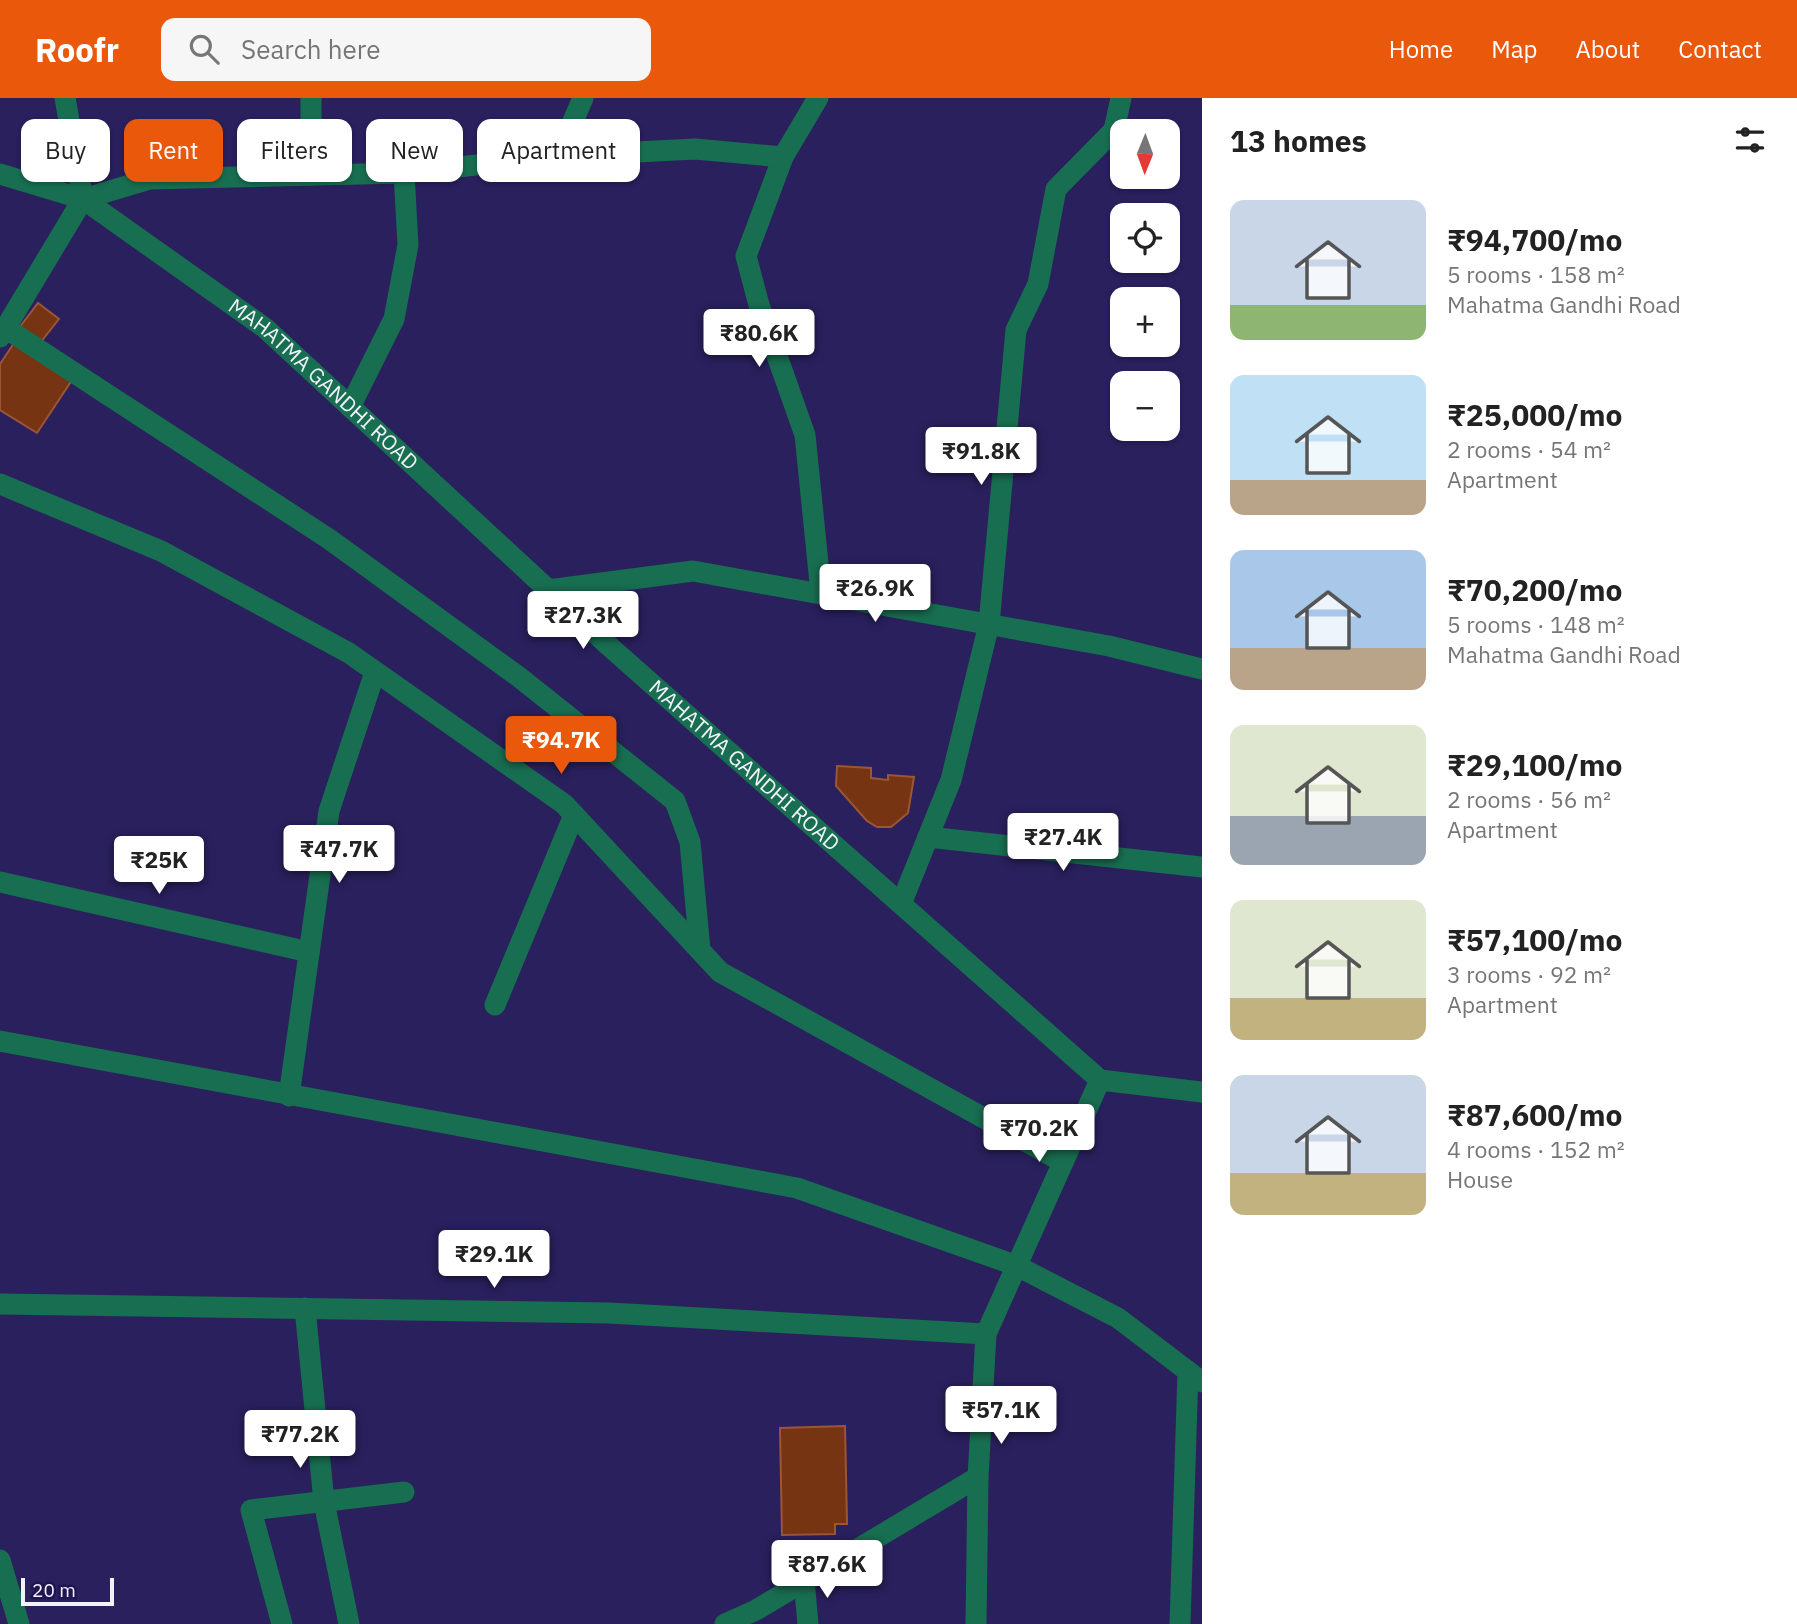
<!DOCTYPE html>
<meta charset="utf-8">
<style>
:root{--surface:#fff;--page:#f6f6f6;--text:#222;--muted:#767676;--accent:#ea580c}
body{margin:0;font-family:"IBM Plex Sans",sans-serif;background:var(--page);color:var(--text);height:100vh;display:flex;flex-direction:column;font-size:26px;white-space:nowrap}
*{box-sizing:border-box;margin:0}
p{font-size:23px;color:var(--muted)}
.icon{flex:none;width:38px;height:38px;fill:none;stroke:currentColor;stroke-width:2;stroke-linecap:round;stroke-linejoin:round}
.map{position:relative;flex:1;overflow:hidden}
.panel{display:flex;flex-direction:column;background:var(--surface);width:595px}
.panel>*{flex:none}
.guide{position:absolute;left:21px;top:21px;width:665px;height:63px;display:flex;gap:14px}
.needle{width:46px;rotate:181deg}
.tools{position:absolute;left:1110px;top:21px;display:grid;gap:14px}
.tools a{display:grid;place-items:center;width:70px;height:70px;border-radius:14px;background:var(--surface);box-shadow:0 2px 5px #0004;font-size:35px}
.scale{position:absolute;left:21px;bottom:18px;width:93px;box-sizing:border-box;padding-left:7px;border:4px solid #f2f3fa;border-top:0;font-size:19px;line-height:24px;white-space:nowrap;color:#f2f3fa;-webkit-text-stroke:5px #201551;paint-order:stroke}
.price{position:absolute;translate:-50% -60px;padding:0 16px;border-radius:7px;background:#fff;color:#222;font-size:23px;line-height:46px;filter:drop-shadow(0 2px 4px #0008)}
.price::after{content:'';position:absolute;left:50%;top:42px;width:21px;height:16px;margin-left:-10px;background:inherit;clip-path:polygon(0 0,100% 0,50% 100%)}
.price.current{background:var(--accent);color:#fff}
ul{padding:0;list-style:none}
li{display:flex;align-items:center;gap:21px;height:175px;padding:0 28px}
li span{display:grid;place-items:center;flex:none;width:196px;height:140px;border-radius:14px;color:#555}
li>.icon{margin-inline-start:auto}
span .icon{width:84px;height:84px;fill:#fffc;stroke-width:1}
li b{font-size:30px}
h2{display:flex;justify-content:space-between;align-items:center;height:84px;padding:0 28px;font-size:30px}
.chip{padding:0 24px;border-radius:14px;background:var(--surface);box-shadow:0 2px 5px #0004;font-size:24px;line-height:63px}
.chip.current{background:var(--accent);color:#fff}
header{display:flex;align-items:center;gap:42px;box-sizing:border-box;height:98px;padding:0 35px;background:var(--accent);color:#fff}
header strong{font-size:33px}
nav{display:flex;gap:38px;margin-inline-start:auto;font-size:24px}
.search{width:490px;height:63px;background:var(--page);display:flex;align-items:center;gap:18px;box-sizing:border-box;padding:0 24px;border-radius:14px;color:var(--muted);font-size:26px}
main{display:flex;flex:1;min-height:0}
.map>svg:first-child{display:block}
.building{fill:#763412;stroke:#9c5636;stroke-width:2}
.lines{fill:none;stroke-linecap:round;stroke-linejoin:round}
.minor{stroke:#186e50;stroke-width:21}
.labels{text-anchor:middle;stroke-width:5;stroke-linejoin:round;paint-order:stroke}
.street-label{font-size:21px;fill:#f2f3fa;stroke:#201551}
</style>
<header>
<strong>Roofr</strong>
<div class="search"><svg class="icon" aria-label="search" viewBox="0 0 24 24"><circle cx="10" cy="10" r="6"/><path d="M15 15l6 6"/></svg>Search here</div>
<nav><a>Home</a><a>Map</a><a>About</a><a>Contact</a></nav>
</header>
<main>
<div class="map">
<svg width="1202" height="1526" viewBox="0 0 1202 1526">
<rect width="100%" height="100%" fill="#29205d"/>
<g class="building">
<polygon points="38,205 59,221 40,245 19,230"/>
<polygon points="16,242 74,279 37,335 0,312 0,266"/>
<polygon points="837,668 871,670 871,680 888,682 888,677 914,679 908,715 891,729 877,729 867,723 836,688"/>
<polygon points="845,1328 847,1426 835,1426 835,1436 782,1437 780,1330"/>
</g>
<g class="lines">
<g class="minor">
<polyline points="311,0 311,77"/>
<polyline points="818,0 783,59 746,158 759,207 805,337 821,495"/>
<polyline points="558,58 695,51 783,59"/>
<polyline points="0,76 83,101 150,81 404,75"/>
<path id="s1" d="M 83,101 L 265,230 L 609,548 L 1100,982 L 1202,994"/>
<polyline points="4,229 329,441 519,579 675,703 690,744 700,852"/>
<polyline points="0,239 83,101 65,0"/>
<polyline points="350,309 394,221 408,147 404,75 558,58 583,0"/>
<polyline points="0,386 161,453 349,555 564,706 720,874 1063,1064"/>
<polyline points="548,492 693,473 1109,548 1202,571"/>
<polyline points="928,739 1202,769"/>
<polyline points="0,784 309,854"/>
<polyline points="901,806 951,682 989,526 1016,232 1038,186 1056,91 1114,32 1121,0"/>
<polyline points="495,907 574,717"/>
<polyline points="0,943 797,1090 1015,1167 1118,1220 1202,1284"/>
<polyline points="289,998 329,713 375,574"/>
<polyline points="0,1206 609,1215 986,1236"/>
<polyline points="305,1210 324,1404 349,1526"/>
<polyline points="0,1462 19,1526"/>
<polyline points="804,1482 808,1526"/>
<polyline points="282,1526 251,1412 404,1394"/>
<polyline points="725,1526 756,1512 978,1379"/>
<polyline points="976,1526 978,1379 986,1236 1100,982"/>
<polyline points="1180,1526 1188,1273"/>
</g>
</g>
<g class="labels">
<g class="street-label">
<text dy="7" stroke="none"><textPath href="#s1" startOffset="304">MAHATMA GANDHI ROAD</textPath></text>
<text dy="7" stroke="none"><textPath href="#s1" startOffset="872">MAHATMA GANDHI ROAD</textPath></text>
</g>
</g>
</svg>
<div class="tools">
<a><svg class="needle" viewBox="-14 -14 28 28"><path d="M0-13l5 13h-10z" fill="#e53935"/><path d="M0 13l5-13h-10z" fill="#767676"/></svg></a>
<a><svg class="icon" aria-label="locate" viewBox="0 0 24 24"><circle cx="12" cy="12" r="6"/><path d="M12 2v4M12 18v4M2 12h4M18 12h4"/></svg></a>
<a>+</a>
<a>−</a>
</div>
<div class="scale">20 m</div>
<b class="price" style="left:759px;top:271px">₹80.6K</b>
<b class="price" style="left:981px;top:389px">₹91.8K</b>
<b class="price" style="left:875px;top:526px">₹26.9K</b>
<b class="price" style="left:583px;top:553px">₹27.3K</b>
<b class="price current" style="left:561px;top:678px">₹94.7K</b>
<b class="price" style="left:1063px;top:775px">₹27.4K</b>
<b class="price" style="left:339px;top:787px">₹47.7K</b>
<b class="price" style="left:159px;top:798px">₹25K</b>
<b class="price" style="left:1039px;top:1066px">₹70.2K</b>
<b class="price" style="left:494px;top:1192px">₹29.1K</b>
<b class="price" style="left:1001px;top:1348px">₹57.1K</b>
<b class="price" style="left:300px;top:1372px">₹77.2K</b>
<b class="price" style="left:827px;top:1502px">₹87.6K</b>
<div class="guide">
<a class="chip">Buy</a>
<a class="chip current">Rent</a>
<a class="chip">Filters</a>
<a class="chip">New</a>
<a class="chip">Apartment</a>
</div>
</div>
<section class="panel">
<h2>13 homes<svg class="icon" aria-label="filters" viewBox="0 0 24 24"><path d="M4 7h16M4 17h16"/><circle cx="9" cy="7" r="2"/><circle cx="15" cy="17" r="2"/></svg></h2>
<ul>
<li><span style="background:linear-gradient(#c9d6e8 75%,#8fb573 0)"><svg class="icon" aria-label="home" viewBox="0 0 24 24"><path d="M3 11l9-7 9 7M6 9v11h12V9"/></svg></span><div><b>₹94,700/mo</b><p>5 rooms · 158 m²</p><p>Mahatma Gandhi Road</p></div></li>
<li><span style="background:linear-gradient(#bfe0f5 75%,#b9a48a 0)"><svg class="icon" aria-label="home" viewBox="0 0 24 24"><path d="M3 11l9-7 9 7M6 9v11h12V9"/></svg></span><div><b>₹25,000/mo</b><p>2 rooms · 54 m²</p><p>Apartment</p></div></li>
<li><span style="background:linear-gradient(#a9c7e8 70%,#b9a48a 0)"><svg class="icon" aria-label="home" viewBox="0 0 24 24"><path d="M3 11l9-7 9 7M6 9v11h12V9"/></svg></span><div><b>₹70,200/mo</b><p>5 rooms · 148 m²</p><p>Mahatma Gandhi Road</p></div></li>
<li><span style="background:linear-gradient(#dfe7d0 65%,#9aa5b1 0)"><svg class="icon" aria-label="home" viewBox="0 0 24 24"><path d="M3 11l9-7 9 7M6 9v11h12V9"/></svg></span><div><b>₹29,100/mo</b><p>2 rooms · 56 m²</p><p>Apartment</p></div></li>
<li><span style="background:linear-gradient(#dfe7d0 70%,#c2b280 0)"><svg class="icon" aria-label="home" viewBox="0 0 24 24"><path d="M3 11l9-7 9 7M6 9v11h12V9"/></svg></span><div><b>₹57,100/mo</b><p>3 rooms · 92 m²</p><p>Apartment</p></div></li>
<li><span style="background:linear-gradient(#c9d6e8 70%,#c2b280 0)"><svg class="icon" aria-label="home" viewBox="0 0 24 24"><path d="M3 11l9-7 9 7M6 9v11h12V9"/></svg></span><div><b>₹87,600/mo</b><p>4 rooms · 152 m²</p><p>House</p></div></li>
</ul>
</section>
</main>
